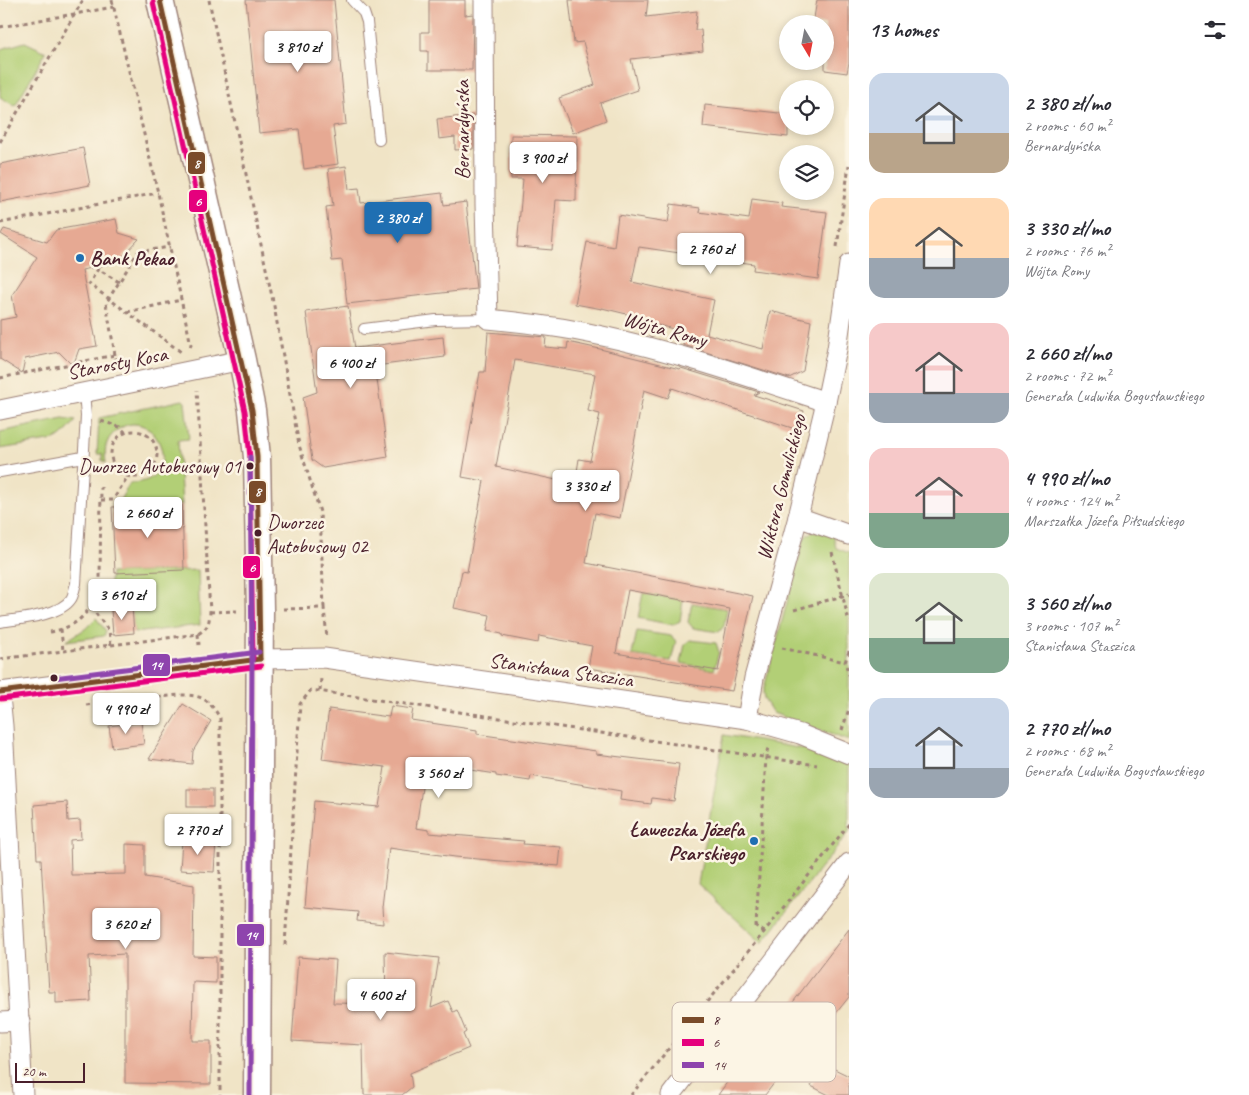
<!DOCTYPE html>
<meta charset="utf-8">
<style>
:root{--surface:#fff;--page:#f2f2f3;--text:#2b2b33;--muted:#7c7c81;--accent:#1f6fb2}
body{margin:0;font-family:Caveat,sans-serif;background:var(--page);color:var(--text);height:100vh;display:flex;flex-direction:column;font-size:19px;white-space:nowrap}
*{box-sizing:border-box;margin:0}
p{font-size:16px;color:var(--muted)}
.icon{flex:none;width:28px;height:28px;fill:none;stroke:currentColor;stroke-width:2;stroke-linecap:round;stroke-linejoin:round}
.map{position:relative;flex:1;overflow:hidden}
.panel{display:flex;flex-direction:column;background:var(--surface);width:400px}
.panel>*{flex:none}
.needle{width:32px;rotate:170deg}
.buttons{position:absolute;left:779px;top:15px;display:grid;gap:10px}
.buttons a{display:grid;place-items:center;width:55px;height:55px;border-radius:50%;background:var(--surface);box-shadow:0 2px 8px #0003;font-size:25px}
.scale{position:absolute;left:15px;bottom:12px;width:70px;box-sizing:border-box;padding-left:5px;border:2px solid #4a1f2b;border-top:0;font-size:14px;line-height:18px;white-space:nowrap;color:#4a1f2b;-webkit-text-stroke:4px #fcf5e5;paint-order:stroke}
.price{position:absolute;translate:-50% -42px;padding:0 11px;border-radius:5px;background:#fff;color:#222;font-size:16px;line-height:32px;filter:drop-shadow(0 1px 2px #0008)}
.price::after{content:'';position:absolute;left:50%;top:30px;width:15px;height:11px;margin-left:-8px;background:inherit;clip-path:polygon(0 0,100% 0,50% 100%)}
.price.current{background:var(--accent);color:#fff}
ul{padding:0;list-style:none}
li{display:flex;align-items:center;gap:15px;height:125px;padding:0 20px}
li span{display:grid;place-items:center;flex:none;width:140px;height:100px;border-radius:15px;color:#555}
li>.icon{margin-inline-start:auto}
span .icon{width:60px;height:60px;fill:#fffc;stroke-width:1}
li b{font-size:21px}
h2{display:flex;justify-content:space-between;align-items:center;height:60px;padding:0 20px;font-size:21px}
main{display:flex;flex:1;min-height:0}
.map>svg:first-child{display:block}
.green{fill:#b2cf76;stroke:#7e7750}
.building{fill:#e6a993;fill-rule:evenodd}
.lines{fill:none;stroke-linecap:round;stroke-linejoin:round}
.lane-casing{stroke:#9d8278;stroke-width:12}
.street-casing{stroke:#9d8278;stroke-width:21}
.secondary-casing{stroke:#9d8278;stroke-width:29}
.path{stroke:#9d8278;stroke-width:3;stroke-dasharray:4 4;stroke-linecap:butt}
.lane{stroke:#fff;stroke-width:10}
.street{stroke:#fff;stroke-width:19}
.secondary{stroke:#fff;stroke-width:26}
.bus-1-casing{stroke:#fcf5e5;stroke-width:9}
.bus-2-casing{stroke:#fcf5e5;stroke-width:9}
.bus-3-casing{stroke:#fcf5e5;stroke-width:9}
.bus-1{stroke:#7a4b2a;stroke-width:5}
.bus-2{stroke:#e5007d;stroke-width:5}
.bus-3{stroke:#8e44ad;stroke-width:5}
.poi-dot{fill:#1f6fb2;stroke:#fcf5e5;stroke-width:2}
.bus-dot{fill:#4a1f2b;stroke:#fcf5e5;stroke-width:2}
.labels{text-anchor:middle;stroke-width:5;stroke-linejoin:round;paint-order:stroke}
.bus-label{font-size:20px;fill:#4a1f2b;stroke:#fcf5e5;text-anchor:end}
.street-label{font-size:21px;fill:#4a1f2b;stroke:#fcf5e5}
.poi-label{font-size:21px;font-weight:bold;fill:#4a1f2b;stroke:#fcf5e5;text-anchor:start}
.key{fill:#fcf5e5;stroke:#c7b5ad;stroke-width:1}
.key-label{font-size:14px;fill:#4a1f2b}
.line-badge{stroke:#fcf5e5;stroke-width:2}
.badge-label{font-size:14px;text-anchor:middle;font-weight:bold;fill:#fff}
</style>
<main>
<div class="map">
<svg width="849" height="1095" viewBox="0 0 849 1095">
<rect width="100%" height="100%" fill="#fcf5e5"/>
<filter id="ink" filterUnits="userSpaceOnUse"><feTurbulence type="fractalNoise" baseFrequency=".02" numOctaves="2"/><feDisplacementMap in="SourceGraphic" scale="10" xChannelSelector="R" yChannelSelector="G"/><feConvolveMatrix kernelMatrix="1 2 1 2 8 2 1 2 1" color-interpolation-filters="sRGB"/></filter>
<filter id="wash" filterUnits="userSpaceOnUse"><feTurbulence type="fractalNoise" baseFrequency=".0096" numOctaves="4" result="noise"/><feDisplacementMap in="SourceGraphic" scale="20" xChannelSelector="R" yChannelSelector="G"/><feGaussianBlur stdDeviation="1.12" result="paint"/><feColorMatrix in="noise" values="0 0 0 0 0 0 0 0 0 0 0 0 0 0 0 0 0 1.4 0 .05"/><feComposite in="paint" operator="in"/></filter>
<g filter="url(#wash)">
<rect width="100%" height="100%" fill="#f0e4c6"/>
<g class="green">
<polygon points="25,42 46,52 15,106 0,97 0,52 1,49"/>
<path d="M 183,400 L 185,402 L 189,439 L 178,440 L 182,505 L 120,507 L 120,500 L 130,483 C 191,483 154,398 115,432 C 105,440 104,451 106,463 L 102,461 L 102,454 L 97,454 L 99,418 Z"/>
<polygon points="63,419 76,421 62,436 54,440 0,449 0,432"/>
<polygon points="812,532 833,534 836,548 849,553 849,741 773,713 764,699 763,692 804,539 807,535"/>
<polygon points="198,570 200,625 134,633 132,607 111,610 101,610 108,598 111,573"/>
<polygon points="643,593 683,600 680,621 673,625 638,618"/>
<polygon points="692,603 727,609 724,626 719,632 693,628 688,622"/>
<polygon points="96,618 106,631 104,636 66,641 85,629"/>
<polygon points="637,631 671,636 676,641 671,661 632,655"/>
<polygon points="690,640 716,643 719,652 714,670 681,663 685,644"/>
<polygon points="724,735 810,750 849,765 849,832 762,943 698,884"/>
</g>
<g id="blocks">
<g class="building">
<polygon points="246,0 334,0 346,124 333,126 338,164 304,169 299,129 259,133"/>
<polygon points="429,0 465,0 465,15 473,14 472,70 428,70 428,51 421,51 421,32 429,32"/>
<polygon points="569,0 648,0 646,17 697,11 695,30 701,30 703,51 631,59 638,90 600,103 606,120 573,133 559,98 595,85 583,42 574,43"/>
<polygon points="817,0 849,0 849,62 847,73 825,70 825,24 813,24"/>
<polygon points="705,105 788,114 788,137 703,127"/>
<polygon points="473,115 473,149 455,150 455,137 439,139 437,119"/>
<polygon points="511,135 577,136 576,201 556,200 552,250 517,247 523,179 511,179"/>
<polygon points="83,148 90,185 0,202 0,164"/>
<polygon points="346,166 349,189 359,188 361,203 442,193 444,205 466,202 476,289 347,304 342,260 332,261 326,207 333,206 328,169"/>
<polygon points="752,199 782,203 781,207 827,212 818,279 753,270 754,264 639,247 632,282 714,300 707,334 763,349 770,311 811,321 803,371 789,378 683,345 685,332 646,322 647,319 602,308 602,309 575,304 587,242 614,247 618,215 668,223 671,204 700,208 699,212 749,219"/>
<polygon points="116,219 119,233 139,239 123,256 124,261 82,270 97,346 79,349 73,366 59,352 25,359 22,373 0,359 0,320 16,317 12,295 37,257 1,234 4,229 47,242 56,230"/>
<polygon points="348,306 355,348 443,337 445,357 375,366 388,457 323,468 312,460 303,397 317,392 306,312"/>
<path d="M 488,332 L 546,337 L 545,347 L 567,349 L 568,342 L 600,349 L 680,369 L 681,368 L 759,392 L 754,395 L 804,411 L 798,430 L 672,388 L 668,398 L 644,390 L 620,518 L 595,513 L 586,563 L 753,596 L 732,691 L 588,668 L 592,646 L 539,636 L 538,643 L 502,636 L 502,634 L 487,631 L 490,615 L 454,608 L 462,571 L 467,572 L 484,481 L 462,477 L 480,372 L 485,372 ZM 515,360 L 595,374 L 588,411 L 600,414 L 590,461 L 579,459 L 575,484 L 496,467 ZM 628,590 L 730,609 L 718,671 L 616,653 Z"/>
<polygon points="182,505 184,570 115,573 112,507"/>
<polygon points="132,607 134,633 113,635 111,609"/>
<polygon points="183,704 211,721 193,751 192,764 149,759"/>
<polygon points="391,706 413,709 411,720 477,730 477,734 596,751 596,754 679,764 674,801 652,798 651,804 620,800 621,791 531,776 530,781 496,776 496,774 451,767 449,785 423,781 416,828 429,830 429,833 524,841 523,844 561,847 559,866 455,857 389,848 382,907 383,924 357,921 358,912 305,907 314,801 379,807 385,767 322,759 329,709 389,717"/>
<polygon points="141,722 144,744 112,748 109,726"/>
<rect x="187" y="789" width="26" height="18"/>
<polygon points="67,802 68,821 80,820 81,839 70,840 71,875 126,874 126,844 145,845 145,877 194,885 193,956 216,957 216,983 193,982 192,1041 211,1041 211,1084 125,1083 125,954 89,956 91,1001 56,1003 56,992 49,992 41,859 37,859 34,805"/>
<polygon points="182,840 216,842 214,872 180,870"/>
<polygon points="849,929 849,997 816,1038 784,1014"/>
<polygon points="385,952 439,958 431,1008 448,1001 453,1012 457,1010 466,1032 463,1034 469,1048 410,1073 412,1087 402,1095 364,1095 363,1045 292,1041 298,957 336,960 333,1003 386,1004"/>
<polygon points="742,1050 778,1078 765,1095 718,1095 728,1081 722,1076"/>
<polygon points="822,1063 849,1076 849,1095 829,1095 811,1086"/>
</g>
</g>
</g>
<g filter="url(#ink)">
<use href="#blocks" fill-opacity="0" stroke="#9d8278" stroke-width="1"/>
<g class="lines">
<g class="lane-casing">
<g id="lane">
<polyline points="352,0 364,13 367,22 379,140"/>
<polyline points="364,329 436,320 488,319"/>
<polyline points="0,472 83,457"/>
<path d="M 0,622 C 18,619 60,616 71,599 C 74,595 74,588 76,584 L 86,416 L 84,392"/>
</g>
</g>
<g class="street-casing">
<g id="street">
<path d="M 484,0 L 485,204 L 488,319 C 518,322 548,325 578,331 C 662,347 744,375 826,402"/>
<polyline points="0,410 242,360"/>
<polyline points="798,517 849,535"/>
<polyline points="0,692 260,659 324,658 747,719 800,734 849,754"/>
<polyline points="0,696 3,726 23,1095"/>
<polyline points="747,719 754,678 798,517 826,402 837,349 849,264"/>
<polyline points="0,1022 20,1021"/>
<polyline points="671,1095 849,863"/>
</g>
</g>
<g class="secondary-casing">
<polyline id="secondary" points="160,0 242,360 252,410 257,457 260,609 257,1095"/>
</g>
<g class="path">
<polyline points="112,0 158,193 191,345 189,349"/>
<polyline points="209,0 274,306 299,445 320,512 324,608"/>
<polyline points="0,27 114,7"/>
<polyline points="0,142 83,0"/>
<polyline points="0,223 158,193"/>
<polyline points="837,247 849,165"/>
<polyline points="119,282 98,269 89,284 181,352"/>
<polyline points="127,312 181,300"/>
<polyline points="115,355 106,303 138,252 170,247"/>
<polyline points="0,378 115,355 117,364"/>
<polyline points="101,421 120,427 125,432"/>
<circle cx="134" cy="454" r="23"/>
<polyline points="101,500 113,500 128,476"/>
<polyline points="832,552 849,622"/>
<polyline points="91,607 109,631 111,645"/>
<polyline points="283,609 324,608 327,638"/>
<polyline points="794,610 849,594"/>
<polyline points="210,612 237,611"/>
<polyline points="61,629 63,651"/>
<path d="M 50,632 C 80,627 95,608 100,580 L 101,487"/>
<polyline points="198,634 199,645"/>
<polyline points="782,648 845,662"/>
<polyline points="849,651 845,662 849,675"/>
<path d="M 0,659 L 198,634 C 208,628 209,624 210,612 L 197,390"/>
<polyline points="320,691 321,678"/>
<path d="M 86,705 L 179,695 C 202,695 208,698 220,718 L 220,1095"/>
<polyline points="842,730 849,709"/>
<polyline points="764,932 756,926 766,757 768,747"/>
<polyline points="285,945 300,704 311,690 817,765"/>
<polyline points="631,1095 764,932 849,824"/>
</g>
<use href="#lane" class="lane"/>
<use href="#street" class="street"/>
<use href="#secondary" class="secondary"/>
<g class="bus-1-casing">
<g id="bus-1">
<polyline points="160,0 252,410 257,457 260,659"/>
<polyline points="0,692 260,659"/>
</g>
</g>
<g class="bus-2-casing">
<g id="bus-2">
<polyline points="153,2 245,411 250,457 253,659"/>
<polyline points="1,699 261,666"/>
</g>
</g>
<g class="bus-3-casing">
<g id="bus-3">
<polyline points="54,678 259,652"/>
<polyline points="250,1095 252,659 250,457"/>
</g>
</g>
<use href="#bus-1" class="bus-1"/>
<use href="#bus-2" class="bus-2"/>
<use href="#bus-3" class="bus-3"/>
</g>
</g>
<g class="poi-dot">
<circle cx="80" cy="258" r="5"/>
<circle cx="754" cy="841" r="5"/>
</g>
<g class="bus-dot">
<circle cx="250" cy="466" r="4.5"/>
<circle cx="258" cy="533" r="4.5"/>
<circle cx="54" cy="678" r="4.5"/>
</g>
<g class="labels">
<g class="bus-label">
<text x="241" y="473">Dworzec Autobusowy 01</text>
<text x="267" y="529" text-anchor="start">Dworzec<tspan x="267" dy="24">Autobusowy 02</tspan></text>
</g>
<g class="street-label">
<text transform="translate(462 130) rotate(-90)" y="7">Bernardyńska</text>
<text transform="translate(665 329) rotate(15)" y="7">Wójta Romy</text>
<text transform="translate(117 363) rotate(-11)" y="7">Starosty Kosa</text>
<text transform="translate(781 487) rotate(-76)" y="7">Wiktora Gomulickiego</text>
<text transform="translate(561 670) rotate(8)" y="7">Stanisława Staszica</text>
</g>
<g class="poi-label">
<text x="90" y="265">Bank Pekao</text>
<text x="744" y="836" text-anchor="end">Ławeczka Józefa<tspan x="744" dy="24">Psarskiego</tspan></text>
</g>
</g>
<rect x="672" y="1002" width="164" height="80" rx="8" class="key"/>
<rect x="682" y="1017" width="22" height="6" fill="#7a4b2a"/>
<rect x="682" y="1039" width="22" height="7" fill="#e5007d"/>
<rect x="682" y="1062" width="22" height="6" fill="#8e44ad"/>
<g class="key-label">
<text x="713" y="1025">8</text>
<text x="713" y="1047">6</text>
<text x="713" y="1070">14</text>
</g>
<g class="line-badge">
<rect x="187" y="151" width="19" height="24" rx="5" fill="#7a4b2a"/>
<rect x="188" y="189" width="20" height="24" rx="5" fill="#e5007d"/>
<rect x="248" y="480" width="19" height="24" rx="5" fill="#7a4b2a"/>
<rect x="242" y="555" width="19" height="24" rx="5" fill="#e5007d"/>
<rect x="142" y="653" width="29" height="24" rx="5" fill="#8e44ad"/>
<rect x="236" y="923" width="29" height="24" rx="5" fill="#8e44ad"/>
</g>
<g class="badge-label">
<text x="197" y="168">8</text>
<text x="198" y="206">6</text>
<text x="258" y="496">8</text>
<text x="252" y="572">6</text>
<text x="156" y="670">14</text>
<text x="251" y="940">14</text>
</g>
</svg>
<div class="buttons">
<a><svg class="needle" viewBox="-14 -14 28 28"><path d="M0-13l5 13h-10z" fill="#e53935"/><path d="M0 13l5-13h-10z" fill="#7c7c81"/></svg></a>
<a><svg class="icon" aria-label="locate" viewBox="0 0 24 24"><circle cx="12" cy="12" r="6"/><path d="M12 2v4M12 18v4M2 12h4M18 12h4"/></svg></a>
<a><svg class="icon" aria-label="layers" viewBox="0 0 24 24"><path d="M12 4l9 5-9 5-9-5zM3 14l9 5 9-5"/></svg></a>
</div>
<div class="scale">20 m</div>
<b class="price" style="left:298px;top:73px">3 810 zł</b>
<b class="price" style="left:543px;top:184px">3 900 zł</b>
<b class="price current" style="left:398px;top:244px">2 380 zł</b>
<b class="price" style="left:711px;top:275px">2 760 zł</b>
<b class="price" style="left:351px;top:389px">6 400 zł</b>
<b class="price" style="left:586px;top:512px">3 330 zł</b>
<b class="price" style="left:148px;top:539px">2 660 zł</b>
<b class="price" style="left:122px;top:621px">3 610 zł</b>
<b class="price" style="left:126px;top:735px">4 990 zł</b>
<b class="price" style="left:439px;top:799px">3 560 zł</b>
<b class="price" style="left:198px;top:856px">2 770 zł</b>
<b class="price" style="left:126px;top:950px">3 620 zł</b>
<b class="price" style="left:381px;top:1021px">4 600 zł</b>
</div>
<section class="panel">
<h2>13 homes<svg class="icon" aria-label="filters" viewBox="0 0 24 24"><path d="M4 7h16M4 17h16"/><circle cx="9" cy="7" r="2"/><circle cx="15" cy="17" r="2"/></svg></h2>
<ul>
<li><span style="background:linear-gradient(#c9d6e8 60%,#b9a48a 0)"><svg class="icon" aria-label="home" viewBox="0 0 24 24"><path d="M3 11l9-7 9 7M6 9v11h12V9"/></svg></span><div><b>2 380 zł/mo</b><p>2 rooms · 60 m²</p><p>Bernardyńska</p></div></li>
<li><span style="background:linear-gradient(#ffd9b3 60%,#9aa5b1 0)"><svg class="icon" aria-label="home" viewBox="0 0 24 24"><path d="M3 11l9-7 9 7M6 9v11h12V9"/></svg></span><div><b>3 330 zł/mo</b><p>2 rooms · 76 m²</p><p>Wójta Romy</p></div></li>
<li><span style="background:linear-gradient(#f6c9c9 70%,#9aa5b1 0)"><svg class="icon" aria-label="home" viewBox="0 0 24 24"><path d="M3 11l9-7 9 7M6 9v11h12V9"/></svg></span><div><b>2 660 zł/mo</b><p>2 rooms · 72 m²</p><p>Generała Ludwika Bogusławskiego</p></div></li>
<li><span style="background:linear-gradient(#f6c9c9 65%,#7fa58c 0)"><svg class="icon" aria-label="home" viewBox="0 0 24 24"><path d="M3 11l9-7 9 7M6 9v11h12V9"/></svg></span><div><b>4 990 zł/mo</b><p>4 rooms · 124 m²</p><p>Marszałka Józefa Piłsudskiego</p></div></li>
<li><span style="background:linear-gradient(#dfe7d0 65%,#7fa58c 0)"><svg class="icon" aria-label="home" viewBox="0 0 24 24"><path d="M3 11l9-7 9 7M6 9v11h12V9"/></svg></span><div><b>3 560 zł/mo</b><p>3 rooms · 107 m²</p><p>Stanisława Staszica</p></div></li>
<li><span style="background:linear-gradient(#c9d6e8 70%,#9aa5b1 0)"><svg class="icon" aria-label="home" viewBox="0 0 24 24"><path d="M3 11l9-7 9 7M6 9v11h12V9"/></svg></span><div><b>2 770 zł/mo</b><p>2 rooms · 68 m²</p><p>Generała Ludwika Bogusławskiego</p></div></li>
</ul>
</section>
</main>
